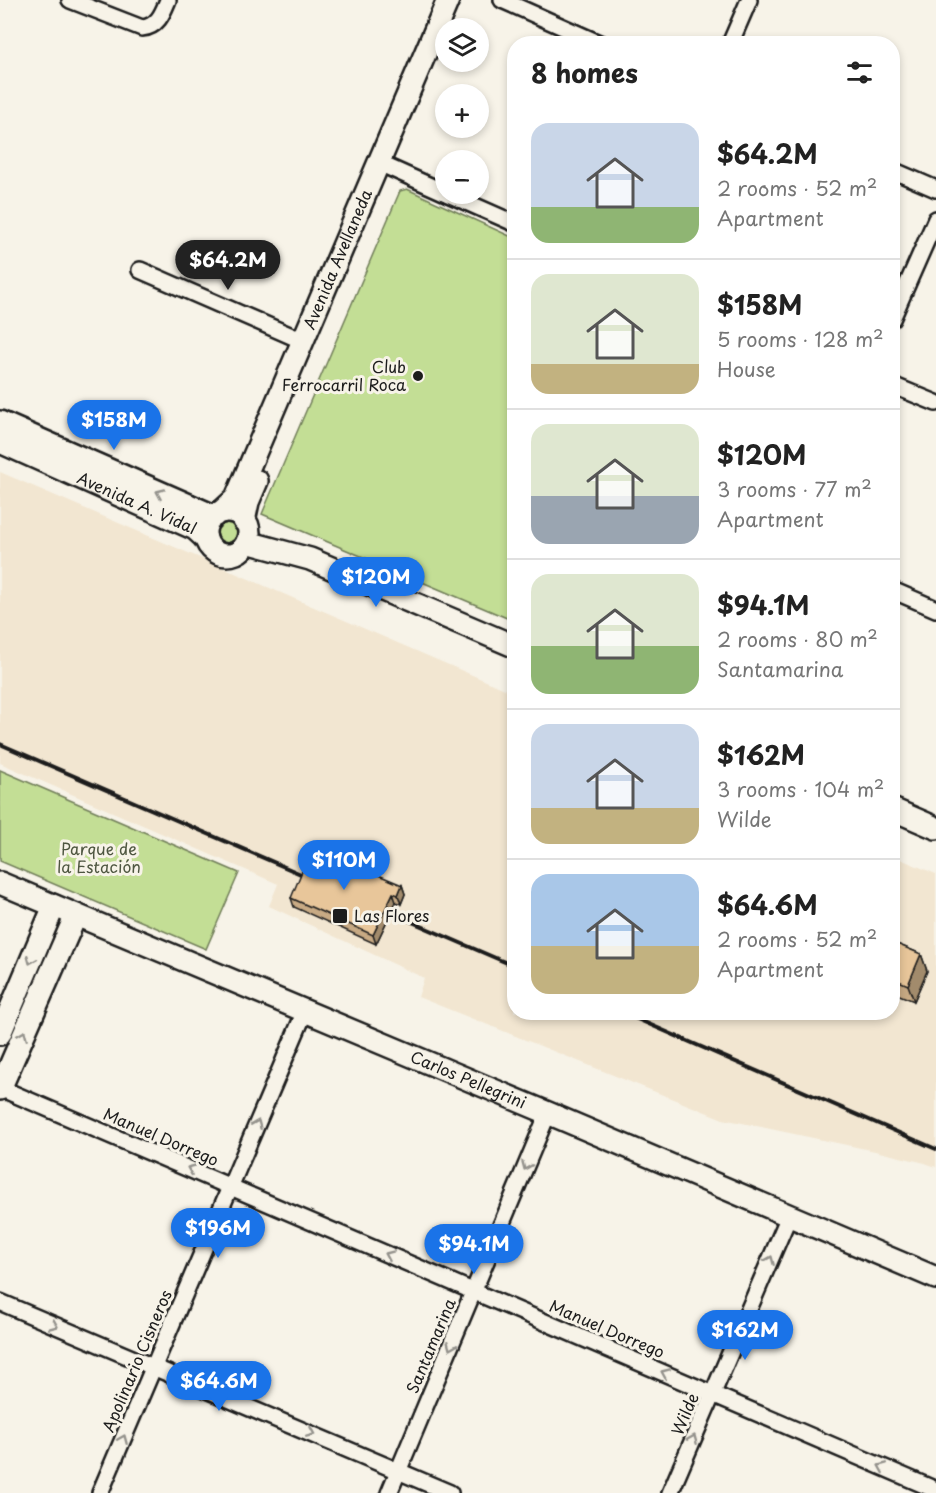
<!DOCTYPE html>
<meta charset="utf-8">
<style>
:root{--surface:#fff;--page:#f2f2f2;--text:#222;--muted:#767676;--line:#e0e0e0;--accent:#1a73e8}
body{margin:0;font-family:"Playpen Sans",sans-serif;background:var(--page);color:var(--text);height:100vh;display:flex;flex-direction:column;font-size:22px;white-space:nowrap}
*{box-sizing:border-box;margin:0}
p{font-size:20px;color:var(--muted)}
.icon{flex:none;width:33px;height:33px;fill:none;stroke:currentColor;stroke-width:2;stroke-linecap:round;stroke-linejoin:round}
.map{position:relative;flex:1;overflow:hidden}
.panel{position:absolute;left:507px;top:36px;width:393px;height:984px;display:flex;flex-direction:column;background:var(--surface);border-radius:24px;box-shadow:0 3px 9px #0003}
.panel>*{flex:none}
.controls{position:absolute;left:435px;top:18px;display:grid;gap:12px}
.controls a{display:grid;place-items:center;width:54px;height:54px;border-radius:50%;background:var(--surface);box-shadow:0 3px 9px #0003;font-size:30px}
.price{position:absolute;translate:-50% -51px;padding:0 14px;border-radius:21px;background:var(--accent);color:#fff;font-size:20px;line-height:39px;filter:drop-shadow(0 2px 3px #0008)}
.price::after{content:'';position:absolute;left:50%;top:36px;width:18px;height:14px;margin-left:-9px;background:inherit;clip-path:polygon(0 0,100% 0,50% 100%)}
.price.active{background:#222;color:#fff}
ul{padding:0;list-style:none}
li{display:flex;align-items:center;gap:18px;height:150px;padding:0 24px}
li+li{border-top:2px solid var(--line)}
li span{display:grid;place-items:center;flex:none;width:168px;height:120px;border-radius:18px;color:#555}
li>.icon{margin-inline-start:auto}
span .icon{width:72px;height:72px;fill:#fffc;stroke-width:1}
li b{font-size:26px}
h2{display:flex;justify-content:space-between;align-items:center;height:72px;padding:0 24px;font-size:26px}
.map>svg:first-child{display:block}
.built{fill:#f2e6d1}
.green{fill:#c3de95;stroke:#707d58;stroke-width:1.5}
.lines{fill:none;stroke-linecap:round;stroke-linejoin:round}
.street-casing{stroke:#1c1c1c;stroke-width:20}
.secondary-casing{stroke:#1c1c1c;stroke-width:26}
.street{stroke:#f7f3e8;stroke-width:15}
.secondary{stroke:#f7f3e8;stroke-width:21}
.rail{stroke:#1c1c1c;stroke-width:4}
.wall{fill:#c8aa84;stroke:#1c1c1c;stroke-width:1.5}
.shaded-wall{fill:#a28b6c;stroke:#1c1c1c;stroke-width:1.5}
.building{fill:#e8c69a;stroke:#1c1c1c;stroke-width:1.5}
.oneway{stroke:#94928c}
.poi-dot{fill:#1c1c1c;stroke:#f7f3e8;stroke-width:2}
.labels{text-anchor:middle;stroke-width:6;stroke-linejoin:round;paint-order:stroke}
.street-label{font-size:16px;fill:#1c1c1c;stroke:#f7f3e8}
.poi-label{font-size:16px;fill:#1c1c1c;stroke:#f7f3e8;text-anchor:end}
.park-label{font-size:16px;fill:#4e5640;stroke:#f7f3e8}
</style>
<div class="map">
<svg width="936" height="1493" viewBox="0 0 936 1493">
<rect width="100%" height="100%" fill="#f7f3e8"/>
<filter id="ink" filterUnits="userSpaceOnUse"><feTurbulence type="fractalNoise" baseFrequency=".0167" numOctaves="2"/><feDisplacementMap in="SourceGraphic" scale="12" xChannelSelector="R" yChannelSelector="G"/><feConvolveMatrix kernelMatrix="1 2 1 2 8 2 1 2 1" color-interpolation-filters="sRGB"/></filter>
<g filter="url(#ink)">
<polygon class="built" points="0,472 514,693 514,1012 892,1012 893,856 936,874 936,1167 925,1163 875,1151 723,1119 418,997 424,978 269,906 278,884 0,763"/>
<g class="green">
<polygon points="407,189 514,238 514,621 262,514 400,191"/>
<circle cx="226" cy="532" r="11"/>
<polygon points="0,770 239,873 206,949 0,861"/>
</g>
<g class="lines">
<g class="street-casing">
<g id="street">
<path d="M 70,0 L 142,28 C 158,27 163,12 168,0"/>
<polyline points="502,0 601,44"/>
<polyline points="730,44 749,0"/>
<polyline points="379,163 446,193"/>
<polyline points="892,170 936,189"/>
<polyline points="448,194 514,223"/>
<polyline points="140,270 303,341"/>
<polyline points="892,319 936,219"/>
<polyline points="892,385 936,403"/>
<polyline points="892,590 936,609"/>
<polyline points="0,1088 936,1490"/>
<polyline points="0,1302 450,1493"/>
<polyline points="100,1493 305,1011"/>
<polyline points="389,1493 548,1113"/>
<polyline points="670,1493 789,1216"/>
</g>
</g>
<g class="secondary-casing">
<g id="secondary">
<polyline points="0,422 214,516"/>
<path id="s1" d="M 0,442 L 195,529 L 206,539"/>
<circle cx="227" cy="533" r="22"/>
<path id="s2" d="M 221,512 L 236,498 L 448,0"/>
<polyline points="244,521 248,502 257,481"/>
<polyline points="247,542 310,559 514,646"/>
<polyline points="892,809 936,828"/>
<path id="s3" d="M 0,883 L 548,1113 L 936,1278"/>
<polyline points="0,1034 54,906"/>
<polyline points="0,1089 76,915"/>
</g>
</g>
<use href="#street" class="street"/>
<use href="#secondary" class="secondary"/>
<g class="rail">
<polyline points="0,744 317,881"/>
<polyline points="375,906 514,966"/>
<polyline points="621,1012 936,1149"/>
</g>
</g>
<g class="wall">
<polygon points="402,885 405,894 401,904 396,902 376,944 294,907 291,898"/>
<polygon points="892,942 921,954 927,971 914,1001 892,992"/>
</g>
<g class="shaded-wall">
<polygon points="402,885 405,894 401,904 398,895"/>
<polygon points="393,893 396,902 376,944 373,935"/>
<polygon points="921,954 927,971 914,1001 908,985"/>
</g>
<g class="building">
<polygon points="312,847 402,885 398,895 393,893 373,935 291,898"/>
<polygon points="892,942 921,954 908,985 892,978"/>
</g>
<defs><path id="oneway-chevron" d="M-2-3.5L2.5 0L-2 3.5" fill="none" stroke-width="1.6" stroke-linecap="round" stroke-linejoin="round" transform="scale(1.5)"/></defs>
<g class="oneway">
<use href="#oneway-chevron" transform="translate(160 493) rotate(-156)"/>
<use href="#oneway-chevron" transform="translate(31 960) rotate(113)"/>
<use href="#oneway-chevron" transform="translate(23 1035) rotate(-67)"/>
<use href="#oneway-chevron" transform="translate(257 1124) rotate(-67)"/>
<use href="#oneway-chevron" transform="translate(526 1166) rotate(113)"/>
<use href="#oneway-chevron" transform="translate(191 1169) rotate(-157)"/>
<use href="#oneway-chevron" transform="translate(389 1255) rotate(-156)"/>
<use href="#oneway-chevron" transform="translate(770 1260) rotate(-67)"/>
<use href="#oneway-chevron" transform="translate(54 1325) rotate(23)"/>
<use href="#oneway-chevron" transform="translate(451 1346) rotate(113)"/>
<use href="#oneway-chevron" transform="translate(665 1373) rotate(-157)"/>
<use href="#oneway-chevron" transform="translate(311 1433) rotate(23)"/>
<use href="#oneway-chevron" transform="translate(123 1439) rotate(-67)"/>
<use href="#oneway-chevron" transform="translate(693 1439) rotate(-67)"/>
<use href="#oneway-chevron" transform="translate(882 1467) rotate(-157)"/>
</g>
</g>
<g class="poi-dot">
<circle cx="418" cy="376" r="6"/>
<rect x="332" y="908" width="16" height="16" rx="3"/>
</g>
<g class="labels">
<g class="street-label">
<text dy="6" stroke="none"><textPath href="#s2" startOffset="280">Avenida Avellaneda</textPath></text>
<text dy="6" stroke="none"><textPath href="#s1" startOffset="150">Avenida A. Vidal</textPath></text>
<text dy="6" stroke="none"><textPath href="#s3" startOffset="508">Carlos Pellegrini</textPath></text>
<text transform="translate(161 1137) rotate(23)" y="6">Manuel Dorrego</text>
<text transform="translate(607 1329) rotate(23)" y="6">Manuel Dorrego</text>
<text transform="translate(431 1346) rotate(-67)" y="6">Santamarina</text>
<text transform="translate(137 1361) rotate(-67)" y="6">Apolinario Cisneros</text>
<text transform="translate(685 1414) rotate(-67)" y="6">Wilde</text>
</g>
<g class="poi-label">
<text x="406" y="373">Club<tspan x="406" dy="18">Ferrocarril Roca</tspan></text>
<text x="354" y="922" text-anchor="start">Las Flores</text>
</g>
<g class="park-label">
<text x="99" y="855">Parque de<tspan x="99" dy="18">la Estación</tspan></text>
</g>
</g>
</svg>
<div class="controls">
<a><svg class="icon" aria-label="layers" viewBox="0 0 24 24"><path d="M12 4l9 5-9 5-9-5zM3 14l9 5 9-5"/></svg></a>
<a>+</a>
<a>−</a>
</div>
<b class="price active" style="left:228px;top:291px">$64.2M</b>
<b class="price" style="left:114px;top:451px">$158M</b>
<b class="price" style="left:376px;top:608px">$120M</b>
<b class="price" style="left:344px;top:891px">$110M</b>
<b class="price" style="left:218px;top:1259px">$196M</b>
<b class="price" style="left:474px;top:1275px">$94.1M</b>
<b class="price" style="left:745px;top:1361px">$162M</b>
<b class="price" style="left:219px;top:1412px">$64.6M</b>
<section class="panel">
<h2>8 homes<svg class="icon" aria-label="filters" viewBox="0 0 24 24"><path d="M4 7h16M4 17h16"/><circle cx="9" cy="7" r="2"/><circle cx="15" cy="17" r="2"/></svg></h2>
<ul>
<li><span style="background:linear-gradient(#c9d6e8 70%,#8fb573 0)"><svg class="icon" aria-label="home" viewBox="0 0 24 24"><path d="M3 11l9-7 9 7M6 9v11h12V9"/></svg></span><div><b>$64.2M</b><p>2 rooms · 52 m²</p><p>Apartment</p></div></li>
<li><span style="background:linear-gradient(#dfe7d0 75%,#c2b280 0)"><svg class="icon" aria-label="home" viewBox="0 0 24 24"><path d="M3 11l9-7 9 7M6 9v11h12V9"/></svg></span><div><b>$158M</b><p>5 rooms · 128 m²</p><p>House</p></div></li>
<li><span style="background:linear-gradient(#dfe7d0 60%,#9aa5b1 0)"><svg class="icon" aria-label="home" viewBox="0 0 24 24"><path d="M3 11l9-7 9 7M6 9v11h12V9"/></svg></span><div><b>$120M</b><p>3 rooms · 77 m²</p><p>Apartment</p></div></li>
<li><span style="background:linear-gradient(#dfe7d0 60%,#8fb573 0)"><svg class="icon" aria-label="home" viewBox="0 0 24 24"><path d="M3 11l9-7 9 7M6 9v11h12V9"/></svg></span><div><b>$94.1M</b><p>2 rooms · 80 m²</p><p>Santamarina</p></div></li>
<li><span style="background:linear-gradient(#c9d6e8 70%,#c2b280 0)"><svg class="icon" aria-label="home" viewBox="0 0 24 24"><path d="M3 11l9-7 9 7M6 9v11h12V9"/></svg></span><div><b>$162M</b><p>3 rooms · 104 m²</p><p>Wilde</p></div></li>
<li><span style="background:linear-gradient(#a9c7e8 60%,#c2b280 0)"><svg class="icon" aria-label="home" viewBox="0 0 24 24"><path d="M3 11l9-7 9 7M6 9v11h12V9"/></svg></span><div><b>$64.6M</b><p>2 rooms · 52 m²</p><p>Apartment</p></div></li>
</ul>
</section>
</div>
